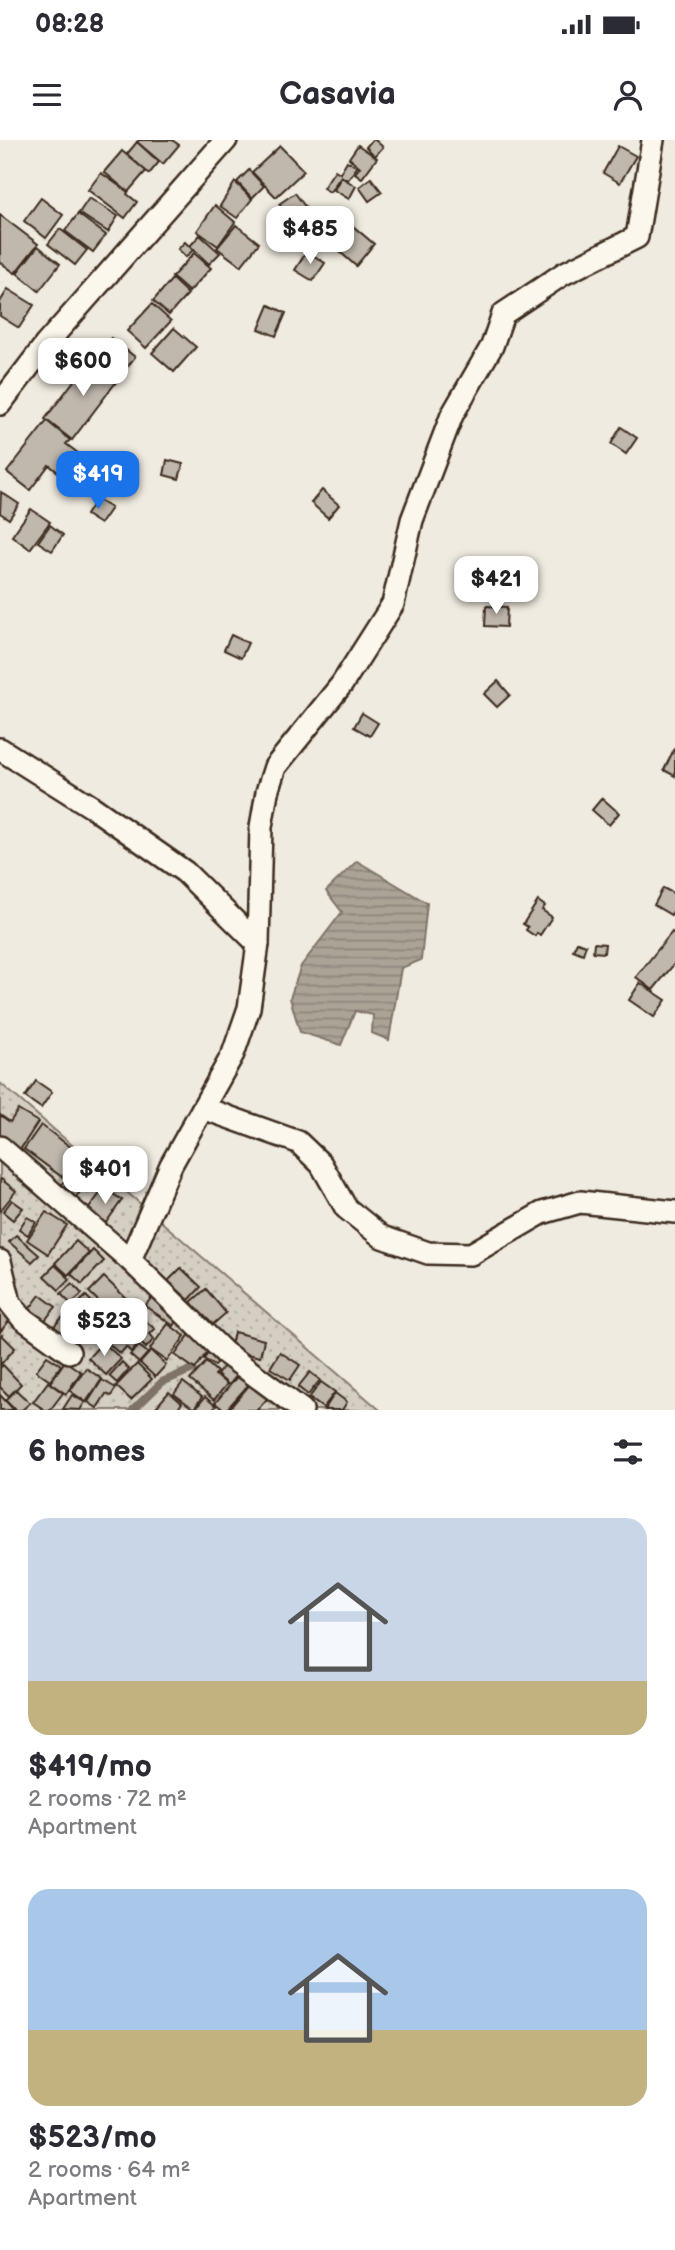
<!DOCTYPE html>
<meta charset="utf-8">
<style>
:root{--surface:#fff;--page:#f2f2f3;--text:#2b2b33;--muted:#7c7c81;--accent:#1a73e8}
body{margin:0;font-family:"Balsamiq Sans",sans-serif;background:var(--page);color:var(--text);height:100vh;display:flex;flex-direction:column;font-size:26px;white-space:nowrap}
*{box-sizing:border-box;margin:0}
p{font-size:23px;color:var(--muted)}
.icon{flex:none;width:38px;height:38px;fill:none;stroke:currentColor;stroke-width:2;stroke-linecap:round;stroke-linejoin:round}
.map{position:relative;height:1270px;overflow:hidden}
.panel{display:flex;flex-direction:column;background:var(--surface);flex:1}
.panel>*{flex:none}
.price{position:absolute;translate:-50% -60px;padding:0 16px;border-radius:14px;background:#fff;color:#222;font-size:23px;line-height:46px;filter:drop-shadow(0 2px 4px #0008)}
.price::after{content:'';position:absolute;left:50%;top:42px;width:21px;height:16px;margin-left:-10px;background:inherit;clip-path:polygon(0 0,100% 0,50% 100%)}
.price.on{background:var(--accent);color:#fff}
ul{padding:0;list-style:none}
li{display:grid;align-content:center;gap:14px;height:371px;padding:0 28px}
li span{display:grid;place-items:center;height:217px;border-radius:21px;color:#555}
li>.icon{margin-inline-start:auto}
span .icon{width:126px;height:126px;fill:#fffc;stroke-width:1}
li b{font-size:30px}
h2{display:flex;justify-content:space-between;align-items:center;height:84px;padding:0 28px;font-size:30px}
.status{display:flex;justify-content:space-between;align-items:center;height:49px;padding:0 35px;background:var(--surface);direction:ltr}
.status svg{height:19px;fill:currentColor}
header{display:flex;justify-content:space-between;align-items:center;height:91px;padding:0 28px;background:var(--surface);font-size:32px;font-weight:700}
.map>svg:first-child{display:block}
.grass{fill:url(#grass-dots);stroke:#887c70;stroke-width:2}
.water{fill:url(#water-rules);stroke:#7f7367;stroke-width:2}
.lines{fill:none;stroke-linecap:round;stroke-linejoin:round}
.stream{stroke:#7f7367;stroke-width:8}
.building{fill:#c0b8ad;stroke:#3b2a1e;stroke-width:2}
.minor-casing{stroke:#3b2a1e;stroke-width:26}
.minor{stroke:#fbf7ec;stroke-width:21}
</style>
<div class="status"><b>08:28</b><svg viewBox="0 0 49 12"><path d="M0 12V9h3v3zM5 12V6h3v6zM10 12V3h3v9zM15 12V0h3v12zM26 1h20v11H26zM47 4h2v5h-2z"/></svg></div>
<header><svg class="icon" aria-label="menu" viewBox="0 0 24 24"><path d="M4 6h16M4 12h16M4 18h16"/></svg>Casavia<svg class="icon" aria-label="person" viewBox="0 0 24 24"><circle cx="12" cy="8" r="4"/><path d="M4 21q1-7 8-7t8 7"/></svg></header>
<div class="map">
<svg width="675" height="1270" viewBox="0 0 675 1270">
<defs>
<pattern id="grass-dots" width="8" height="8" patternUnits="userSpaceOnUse" patternTransform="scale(1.75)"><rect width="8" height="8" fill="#d5cec3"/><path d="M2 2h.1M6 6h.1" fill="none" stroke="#b8b1a7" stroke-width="1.8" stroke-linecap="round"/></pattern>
<pattern id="water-rules" width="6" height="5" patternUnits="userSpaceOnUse" patternTransform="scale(1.75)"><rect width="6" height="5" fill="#aca397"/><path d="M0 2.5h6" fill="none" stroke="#8d857b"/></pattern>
</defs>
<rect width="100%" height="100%" fill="#f0ebe0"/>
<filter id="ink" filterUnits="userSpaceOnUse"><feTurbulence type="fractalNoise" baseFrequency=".0143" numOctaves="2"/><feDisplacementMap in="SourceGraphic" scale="14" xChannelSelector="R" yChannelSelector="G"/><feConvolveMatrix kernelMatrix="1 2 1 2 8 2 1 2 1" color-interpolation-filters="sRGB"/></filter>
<g filter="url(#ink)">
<polygon class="grass" points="0,943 380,1270 0,1270"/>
<polygon class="water" points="357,721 427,763 421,820 401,828 389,900 372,893 373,875 355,871 341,905 300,892 290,858 301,826 342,772 326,751"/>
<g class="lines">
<polyline class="stream" points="133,1270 162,1242 193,1229"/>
</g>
<g class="building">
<polygon points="139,0 172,0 179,5 163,24 137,2"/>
<polygon points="372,0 375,0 383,7 375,16 366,7"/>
<polygon points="137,2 159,22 149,34 127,14"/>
<polygon points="358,5 377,18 362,38 355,33 360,27 349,18"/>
<polygon points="280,6 304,31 276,57 252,32"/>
<polygon points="618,6 636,16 620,43 603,33"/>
<polygon points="122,11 146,31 128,52 104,32"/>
<polygon points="347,21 357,27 348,40 341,36 330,52 323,48 335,30 340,33"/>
<polygon points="249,30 264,46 252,58 237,42"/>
<polygon points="101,33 128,52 127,54 137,62 125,78 88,50"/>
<polygon points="341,37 356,46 349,59 334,50"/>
<polygon points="371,38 382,52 369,61 359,47"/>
<polygon points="235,42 252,59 237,78 220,66"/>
<polygon points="295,53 306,68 290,79 279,64"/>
<polygon points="41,58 63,75 46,98 24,81"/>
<polygon points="89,58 118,76 108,92 79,73"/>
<polygon points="215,65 235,82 218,106 197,91"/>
<polygon points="334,70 374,104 356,126 316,91"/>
<polygon points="78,74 106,95 93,112 65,91"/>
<polygon points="0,75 38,104 15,133 0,122"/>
<polygon points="236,85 259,103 241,126 217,108"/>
<polygon points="60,89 87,110 75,125 48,104"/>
<polygon points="200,95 220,113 209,124 190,106"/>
<polygon points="185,102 193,110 186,117 178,109"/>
<polygon points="38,106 60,124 39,151 17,133"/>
<polygon points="307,111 325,123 313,141 295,130"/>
<polygon points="194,113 211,128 189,152 172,137"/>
<polygon points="172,139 188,154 169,175 153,161"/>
<polygon points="8,149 34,165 19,188 0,176 0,162"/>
<polygon points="152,164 171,181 146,208 127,191"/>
<polygon points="269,165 286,173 276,196 259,189"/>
<polygon points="174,188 196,207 174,232 152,213"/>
<polygon points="111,198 135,217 124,231 100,211"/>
<polygon points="105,219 123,233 72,300 45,279 86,225 95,232"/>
<polygon points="47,281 70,300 66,304 91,323 74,345 49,325 30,350 7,332"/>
<polygon points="621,287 637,298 626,314 611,304"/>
<polygon points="167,320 183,324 179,339 164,335"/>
<polygon points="322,350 339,365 328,378 311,363"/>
<polygon points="1,352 19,364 9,379 0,373"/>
<polygon points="96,359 111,368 100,384 86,375"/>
<polygon points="31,369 50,382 30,409 12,396"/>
<polygon points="50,385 63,395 52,411 38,402"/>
<polygon points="486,466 507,467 506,487 485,486"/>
<polygon points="231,495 248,503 241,518 224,510"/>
<polygon points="498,541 510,555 497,567 484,554"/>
<polygon points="362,573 378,583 370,596 354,587"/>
<polygon points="674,609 675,609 675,636 664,630"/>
<polygon points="602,658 619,673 609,685 592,670"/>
<polygon points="663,748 675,754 675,768 671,775 654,765"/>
<polygon points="538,761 545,766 542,770 552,777 540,795 537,793 535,796 526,790 528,787 523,784"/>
<polygon points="672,792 675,795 675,823 653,850 636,837"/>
<polygon points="577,802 586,805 583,814 573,810"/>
<polygon points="594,803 605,804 604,813 593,812"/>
<polygon points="640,843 666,860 654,877 629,860"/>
<polygon points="36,941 52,952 41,968 25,957"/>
<polygon points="18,970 38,982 18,1013 0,1001 0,975 10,982"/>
<polygon points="41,985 80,1014 62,1037 24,1009"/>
<polygon points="74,1028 89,1040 73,1061 58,1049"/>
<polygon points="1,1039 16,1051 0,1071 0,1040"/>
<polygon points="104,1048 122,1060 105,1084 87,1071"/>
<polygon points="12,1060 23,1068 13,1080 3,1072"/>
<polygon points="46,1072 67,1085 48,1114 27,1100"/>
<polygon points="27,1077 36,1082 28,1095 19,1089"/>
<polygon points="16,1095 39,1115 32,1122 9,1102"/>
<polygon points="76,1101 89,1113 68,1135 55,1123"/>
<polygon points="93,1110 104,1121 82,1144 71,1134"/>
<polygon points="55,1125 70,1139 59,1150 44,1136"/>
<polygon points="181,1128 201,1147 189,1160 168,1141"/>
<polygon points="104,1137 132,1164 117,1179 89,1152"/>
<polygon points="72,1143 82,1154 71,1164 61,1154"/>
<polygon points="206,1149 226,1173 211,1186 191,1162"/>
<polygon points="40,1155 56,1167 41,1185 26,1174"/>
<polygon points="86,1156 115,1185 106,1194 77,1165"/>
<polygon points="152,1157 180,1176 174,1186 145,1166"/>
<polygon points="0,1163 14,1175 0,1192"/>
<polygon points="137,1174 155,1189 150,1194 154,1199 146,1208 139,1201 142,1199 127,1185"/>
<polygon points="65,1175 72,1183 61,1194 54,1186"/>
<polygon points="82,1184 87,1193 71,1203 66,1193"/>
<polygon points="168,1184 185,1196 167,1221 150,1209"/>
<polygon points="122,1185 140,1202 131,1212 126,1207 120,1214 106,1201"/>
<polygon points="193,1190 213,1204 195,1229 175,1215"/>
<polygon points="234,1192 264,1200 260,1217 230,1210"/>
<polygon points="2,1195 15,1208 0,1225 0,1197"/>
<polygon points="103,1202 121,1219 106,1235 88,1218"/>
<polygon points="139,1206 148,1213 139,1223 130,1215"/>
<polygon points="210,1210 221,1218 215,1226 204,1219"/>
<polygon points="151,1211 166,1225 155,1237 140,1223"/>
<polygon points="280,1212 300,1225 290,1240 270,1228"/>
<polygon points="47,1216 61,1225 50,1241 36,1231"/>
<polygon points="65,1221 81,1232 66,1254 50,1243"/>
<polygon points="122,1222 129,1229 117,1243 109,1236"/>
<polygon points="206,1222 217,1232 215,1235 227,1244 214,1260 190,1240"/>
<polygon points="227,1222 240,1232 229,1245 217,1235"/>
<polygon points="137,1224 152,1239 131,1260 116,1246"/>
<polygon points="3,1225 21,1244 9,1256 0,1247 0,1228"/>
<polygon points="86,1228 102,1239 86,1262 70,1251"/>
<polygon points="310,1232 320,1240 308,1255 298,1247"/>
<polygon points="240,1233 251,1242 226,1270 224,1270 215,1263"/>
<polygon points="102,1240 116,1248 111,1256 106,1254 97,1268 88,1262"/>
<polygon points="48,1242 63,1253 50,1270 45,1270 33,1262"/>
<polygon points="183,1242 202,1257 194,1269 174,1254"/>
<polygon points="321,1242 335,1252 323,1268 309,1258"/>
<polygon points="251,1243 268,1258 257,1270 228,1270"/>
<polygon points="16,1250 30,1263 22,1270 16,1270 6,1260"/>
<polygon points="169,1252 182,1263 177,1270 162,1270 157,1266"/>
<polygon points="335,1253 347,1262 342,1270 324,1270"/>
<polygon points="0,1255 14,1270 0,1270"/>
<polygon points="72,1255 85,1262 80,1270 63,1269"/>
<polygon points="205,1257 216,1266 213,1270 200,1270 197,1267"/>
</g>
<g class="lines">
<g class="minor-casing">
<g id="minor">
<polyline points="0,264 46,204 226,0"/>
<polyline points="0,609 92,667 185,732 258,804 249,868 233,914 171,1025 130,1120"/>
<polyline points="258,804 261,687 267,652 275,627 342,544 393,464 412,380 452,275 492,206 503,174 563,134 637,97 653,0"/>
<polyline points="203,968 298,1002 321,1024 346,1068 382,1097 428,1113 471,1114 542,1073 580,1062 675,1072"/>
<polyline points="0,1007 130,1120 225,1213 302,1270"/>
<polyline points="0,1121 10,1163 22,1178 69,1212"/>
</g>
</g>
<use href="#minor" class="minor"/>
</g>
</g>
</svg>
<b class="price" style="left:310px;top:126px">$485</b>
<b class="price" style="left:83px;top:258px">$600</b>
<b class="price on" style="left:98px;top:371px">$419</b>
<b class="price" style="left:496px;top:476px">$421</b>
<b class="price" style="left:105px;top:1066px">$401</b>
<b class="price" style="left:104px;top:1218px">$523</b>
</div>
<section class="panel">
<h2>6 homes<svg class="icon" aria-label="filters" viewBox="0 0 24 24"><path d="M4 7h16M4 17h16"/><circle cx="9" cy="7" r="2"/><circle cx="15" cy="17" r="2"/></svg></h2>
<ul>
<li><span style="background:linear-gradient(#c9d6e8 75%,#c2b280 0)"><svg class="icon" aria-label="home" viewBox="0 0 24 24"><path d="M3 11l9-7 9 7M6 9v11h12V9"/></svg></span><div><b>$419/mo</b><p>2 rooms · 72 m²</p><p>Apartment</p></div></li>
<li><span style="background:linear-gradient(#a9c7e8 65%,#c2b280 0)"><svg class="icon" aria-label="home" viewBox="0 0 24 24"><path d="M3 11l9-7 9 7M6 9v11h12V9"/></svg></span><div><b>$523/mo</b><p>2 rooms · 64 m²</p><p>Apartment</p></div></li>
</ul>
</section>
